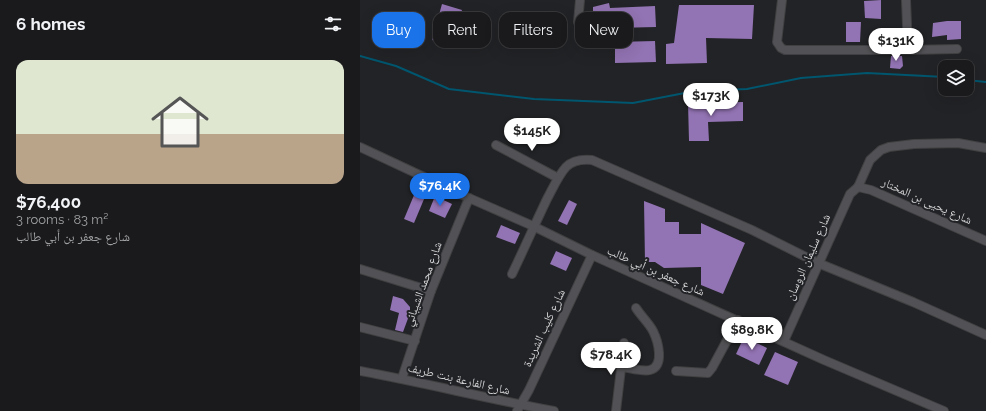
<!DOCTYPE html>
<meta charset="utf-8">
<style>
:root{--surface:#1a1a1c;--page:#272729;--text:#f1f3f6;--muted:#9fa1a3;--line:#38383b;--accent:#1a73e8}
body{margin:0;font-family:Raleway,"Noto Naskh Arabic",sans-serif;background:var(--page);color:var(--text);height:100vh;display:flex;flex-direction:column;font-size:15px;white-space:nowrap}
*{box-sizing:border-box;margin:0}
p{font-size:13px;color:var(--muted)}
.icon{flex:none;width:22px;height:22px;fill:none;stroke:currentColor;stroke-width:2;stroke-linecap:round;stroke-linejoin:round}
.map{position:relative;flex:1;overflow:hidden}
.sheet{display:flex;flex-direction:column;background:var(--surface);width:360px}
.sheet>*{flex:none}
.top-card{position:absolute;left:12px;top:12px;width:380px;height:36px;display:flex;gap:8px}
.buttons{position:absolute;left:578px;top:60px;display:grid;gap:8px}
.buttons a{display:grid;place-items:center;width:36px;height:36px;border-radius:8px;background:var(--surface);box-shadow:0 4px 16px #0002,0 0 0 1px var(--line);font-size:20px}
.price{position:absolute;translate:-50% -34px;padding:0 9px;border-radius:14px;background:#fff;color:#222;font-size:13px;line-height:26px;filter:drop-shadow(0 1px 2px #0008)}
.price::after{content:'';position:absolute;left:50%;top:24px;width:12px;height:9px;margin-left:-6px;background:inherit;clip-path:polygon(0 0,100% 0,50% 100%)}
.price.selected{background:var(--accent);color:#fff}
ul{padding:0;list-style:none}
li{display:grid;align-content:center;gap:8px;height:212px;padding:0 16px}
li span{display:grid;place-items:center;height:124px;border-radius:12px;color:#555}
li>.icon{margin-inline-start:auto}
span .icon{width:72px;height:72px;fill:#fffc;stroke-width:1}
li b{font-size:17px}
h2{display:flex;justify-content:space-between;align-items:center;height:48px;padding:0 16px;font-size:17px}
.tag{padding:0 14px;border-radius:12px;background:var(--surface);box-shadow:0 4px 16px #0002,0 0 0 1px var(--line);font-size:14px;line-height:36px}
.tag.selected{background:var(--accent);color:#fff}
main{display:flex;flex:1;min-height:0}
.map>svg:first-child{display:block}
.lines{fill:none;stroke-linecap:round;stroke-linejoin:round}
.stream{stroke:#00566e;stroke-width:2}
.building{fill:#9273b3}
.minor-casing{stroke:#404042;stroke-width:10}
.minor{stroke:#525256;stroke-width:8}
.labels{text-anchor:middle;stroke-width:4;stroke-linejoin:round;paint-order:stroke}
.street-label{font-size:12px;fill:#d3d3d5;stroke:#222326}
</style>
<main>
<section class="sheet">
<h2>6 homes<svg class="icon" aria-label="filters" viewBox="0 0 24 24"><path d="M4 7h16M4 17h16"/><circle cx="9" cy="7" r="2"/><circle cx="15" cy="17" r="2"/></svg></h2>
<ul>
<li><span style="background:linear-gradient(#dfe7d0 60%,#b9a48a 0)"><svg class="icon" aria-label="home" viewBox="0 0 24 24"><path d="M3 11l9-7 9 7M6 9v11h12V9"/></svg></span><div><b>$76,400</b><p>3 rooms · 83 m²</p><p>شارع جعفر بن أبي طالب</p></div></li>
</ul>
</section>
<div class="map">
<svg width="626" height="411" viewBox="0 0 626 411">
<rect width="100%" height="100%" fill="#222326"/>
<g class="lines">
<g class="stream">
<polyline points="0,56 36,66 89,89 174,99 273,103 335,91 387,89 441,78 507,73 585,77"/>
<polyline points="607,80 626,82"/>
</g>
</g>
<g class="building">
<polygon points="521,0 521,19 505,18 504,1"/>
<polygon points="249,3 250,8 295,6 296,27 255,28 255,24 233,24 233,7"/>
<polygon points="82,4 102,10 96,30 111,34 108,44 94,40 92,46 72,40"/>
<polygon points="319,5 394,5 392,39 346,38 347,63 306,64 306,44 314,43"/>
<polygon points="587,21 601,21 601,39 587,40 587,35 572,37 573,23"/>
<polygon points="486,22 501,22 500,42 486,42"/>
<polygon points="295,41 296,62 255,63 255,42"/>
<polygon points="531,56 542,56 543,66 540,69 530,68"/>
<polygon points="383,102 383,121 348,122 349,141 329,141 328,103"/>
<polygon points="57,188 67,192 54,223 44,219"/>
<polygon points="75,196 92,204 85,218 69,211"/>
<polygon points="209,200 217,204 207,225 198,221"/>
<polygon points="284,201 305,209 305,222 319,222 319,234 341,234 341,223 385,243 363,294 341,285 341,267 304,268 295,262 285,262"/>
<polygon points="141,225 160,233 155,244 136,237"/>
<polygon points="196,251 212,258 206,271 190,264"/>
<polygon points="33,296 43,299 50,307 50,313 43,332 35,330 39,313 30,310"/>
<polygon points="384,337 407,348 399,365 376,354"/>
<polygon points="415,352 438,362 428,385 404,375"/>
</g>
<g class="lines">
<g class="minor-casing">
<g id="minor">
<polyline points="422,0 417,42 421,48 425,50 548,50"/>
<polyline points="546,0 548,50 597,49"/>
<polyline points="218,22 220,0"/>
<polyline points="136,145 198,178"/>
<polyline points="0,147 109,198 173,226 232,255 464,360 584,411"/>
<polyline points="498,187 510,160 521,150 529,147 554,144 598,143 626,148"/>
<polyline points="498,187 511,190 626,241"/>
<polyline points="0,269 71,291"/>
<path d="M 152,274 C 164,249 175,224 187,199 C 193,188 198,176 206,167 C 213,160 222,159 232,160 L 392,230 L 458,263 L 553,302 L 626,335"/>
<polyline points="0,327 55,341"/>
<polyline points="424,341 490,194 498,187"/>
<path d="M 262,367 C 270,368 282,372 290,370 C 305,366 298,341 293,331 C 289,323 281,316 276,308"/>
<path d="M 0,371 C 65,383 129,399 194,411"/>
<polyline points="316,371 348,373 352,368 378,320"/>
<polyline points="42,378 71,291 109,198"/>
<polyline points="157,411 169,390 232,255"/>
<polyline points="256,411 264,343"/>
</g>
</g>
<use href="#minor" class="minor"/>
</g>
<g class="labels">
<g class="street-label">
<text transform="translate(567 201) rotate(24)" y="4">شارع يحيى بن المختار</text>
<text transform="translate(448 257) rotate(-66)" y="4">شارع سليمان الروسان</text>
<text transform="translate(296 271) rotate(24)" y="4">شارع جعفر بن أبي طالب</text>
<text transform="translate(63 284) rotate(-70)" y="4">شارع محمد الشيباني</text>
<text transform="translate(184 328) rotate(-65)" y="4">شارع كليب الشريدة</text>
<text transform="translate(99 379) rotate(13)" y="4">شارع الفارعة بنت طريف</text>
</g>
</g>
</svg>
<div class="buttons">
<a><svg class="icon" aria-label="layers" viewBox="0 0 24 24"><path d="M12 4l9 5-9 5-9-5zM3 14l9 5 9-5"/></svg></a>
</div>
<b class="price" style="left:536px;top:62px">$131K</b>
<b class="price" style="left:351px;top:117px">$173K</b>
<b class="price" style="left:172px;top:152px">$145K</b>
<b class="price selected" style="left:80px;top:207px">$76.4K</b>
<b class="price" style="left:392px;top:351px">$89.8K</b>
<b class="price" style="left:251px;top:376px">$78.4K</b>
<div class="top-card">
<a class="tag selected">Buy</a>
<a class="tag">Rent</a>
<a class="tag">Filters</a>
<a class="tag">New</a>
</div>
</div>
</main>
